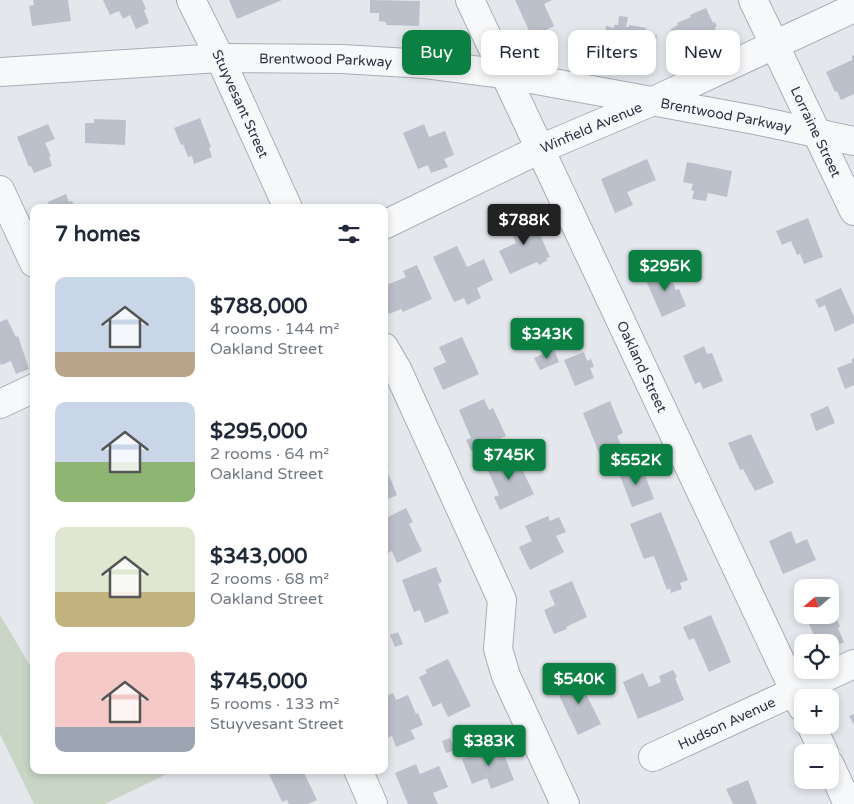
<!DOCTYPE html>
<meta charset="utf-8">
<style>
:root{--surface:#fff;--page:#f2f2f3;--text:#1f2937;--muted:#747a83;--accent:#0b8043}
body{margin:0;font-family:"Varela Round",sans-serif;background:var(--page);color:var(--text);height:100vh;display:flex;flex-direction:column;font-size:19px;white-space:nowrap}
*{box-sizing:border-box;margin:0}
p{font-size:16px;color:var(--muted)}
.icon{flex:none;width:28px;height:28px;fill:none;stroke:currentColor;stroke-width:2;stroke-linecap:round;stroke-linejoin:round}
.map{position:relative;flex:1;overflow:hidden}
.sheet{position:absolute;left:30px;top:204px;width:358px;height:570px;display:flex;flex-direction:column;background:var(--surface);border-radius:10px;box-shadow:0 2px 8px #0003}
.sheet>*{flex:none}
.hud{position:absolute;left:402px;top:30px;width:376px;height:45px;display:flex;gap:10px}
.needle{width:32px;rotate:250deg}
.fabs{position:absolute;left:794px;top:579px;display:grid;gap:10px}
.fabs a{display:grid;place-items:center;width:45px;height:45px;border-radius:10px;background:var(--surface);box-shadow:0 2px 8px #0003;font-size:25px}
.price{position:absolute;translate:-50% -42px;padding:0 11px;border-radius:5px;background:var(--accent);color:#fff;font-size:16px;line-height:32px;filter:drop-shadow(0 1px 2px #0008)}
.price::after{content:'';position:absolute;left:50%;top:30px;width:15px;height:11px;margin-left:-8px;background:inherit;clip-path:polygon(0 0,100% 0,50% 100%)}
.price.on{background:#222;color:#fff}
ul{padding:0;list-style:none}
li{display:flex;align-items:center;gap:15px;height:125px;padding:0 25px}
li span{display:grid;place-items:center;flex:none;width:140px;height:100px;border-radius:10px;color:#555}
li>.icon{margin-inline-start:auto}
span .icon{width:60px;height:60px;fill:#fffc;stroke-width:1}
li b{font-size:21px}
h2{display:flex;justify-content:space-between;align-items:center;height:60px;padding:0 25px;font-size:21px}
.chip{padding:0 18px;border-radius:10px;background:var(--surface);box-shadow:0 2px 8px #0003;font-size:18px;line-height:45px}
.chip.on{background:var(--accent);color:#fff}
.map>svg:first-child{display:block}
.green{fill:#c9d6c5}
.building{fill:#bbc0ca}
.lines{fill:none;stroke-linecap:round;stroke-linejoin:round}
.minor-casing{stroke:#a9aeb7;stroke-width:30}
.minor{stroke:#f7f8fa;stroke-width:28}
.labels{text-anchor:middle;stroke-width:4.5;stroke-linejoin:round;paint-order:stroke}
.street-label{font-size:14px;fill:#2b3445;stroke:#f4f6f9}
</style>
<div class="map">
<svg width="854" height="804" viewBox="0 0 854 804">
<rect width="100%" height="100%" fill="#e4e7ec"/>
<polygon class="green" points="0,615 34,672 34,770 175,770 105,804 34,804 0,734"/>
<g class="building">
<polygon points="33,0 68,0 71,21 32,26 29,6 34,5"/>
<polygon points="103,0 142,0 146,9 144,10 149,23 136,29 130,15 123,19 119,11 110,15"/>
<polygon points="229,0 282,0 237,19"/>
<polygon points="370,0 420,1 419,26 386,25 386,22 379,21 379,13 370,13"/>
<polygon points="515,0 552,0 544,4 554,26 532,37"/>
<polygon points="706,8 713,23 715,22 717,26 715,27 716,33 678,47 671,29 678,25 677,23 691,17 690,15"/>
<polygon points="619,16 628,17 626,27 629,27 629,25 646,28 645,33 657,35 654,53 643,51 642,54 610,49 611,46 603,44 606,26 614,28 614,25 618,25"/>
<polygon points="854,55 854,94 841,100 837,91 835,92 826,72 852,60 852,56"/>
<polygon points="200,118 211,147 209,148 212,157 194,164 192,156 188,157 183,144 181,145 174,128"/>
<polygon points="94,119 126,120 125,145 85,143 85,123 94,123"/>
<polygon points="48,124 55,139 45,143 51,156 49,157 52,166 34,173 31,166 29,167 17,137"/>
<polygon points="424,124 429,137 445,131 454,155 444,159 448,167 431,173 428,165 418,169 403,133"/>
<polygon points="647,159 656,180 627,192 633,205 615,213 601,179"/>
<polygon points="687,162 732,171 727,197 708,193 706,201 692,199 694,191 691,190 693,184 683,182"/>
<polygon points="66,194 69,202 72,201 75,208 51,208 48,202"/>
<polygon points="530,213 550,257 546,258 548,260 539,265 537,262 510,274 499,251 516,243 507,224"/>
<polygon points="808,218 823,257 804,264 800,254 797,255 791,241 782,245 776,231"/>
<polygon points="457,246 467,267 484,259 493,280 477,288 481,298 467,305 464,298 454,302 433,257"/>
<polygon points="417,265 432,299 403,312 401,309 389,314 384,302 384,286 406,277 403,271"/>
<polygon points="666,266 676,290 679,289 686,306 662,317 644,276"/>
<polygon points="841,288 854,317 854,323 835,332 825,305 819,308 815,300"/>
<polygon points="7,319 16,337 18,336 29,369 16,374 11,361 1,365 0,362 0,322"/>
<polygon points="462,337 479,374 443,390 433,368 446,362 439,347"/>
<polygon points="704,346 707,354 712,353 723,381 703,389 700,382 695,384 683,356"/>
<polygon points="554,349 559,362 540,370 534,358"/>
<polygon points="584,352 587,361 591,359 594,367 590,368 594,378 575,386 564,360"/>
<polygon points="854,358 854,385 845,389 837,368 853,362 851,360"/>
<polygon points="484,399 489,410 493,408 506,436 471,451 466,440 471,438 459,410"/>
<polygon points="610,401 623,433 617,436 625,454 603,463 583,413"/>
<polygon points="828,406 835,423 816,431 810,414"/>
<polygon points="751,434 774,483 755,491 743,469 740,470 728,443"/>
<polygon points="384,453 389,465 385,466 397,495 384,501"/>
<polygon points="509,453 515,465 519,463 534,494 500,510 494,497 499,495 485,464"/>
<polygon points="641,465 654,499 632,507 619,473"/>
<polygon points="406,508 413,522 409,524 422,551 397,563 392,551 388,553 384,544 384,519"/>
<polygon points="661,512 688,580 680,583 682,589 671,593 670,588 667,590 654,556 644,559 630,524"/>
<polygon points="548,516 550,521 559,517 566,532 556,536 564,552 530,570 519,547 532,541 525,526"/>
<polygon points="791,531 796,544 807,539 816,560 783,574 769,541"/>
<polygon points="436,567 442,582 438,584 449,613 425,623 420,610 414,612 402,580"/>
<polygon points="572,581 587,617 566,627 567,629 554,634 544,610 555,605 549,591"/>
<polygon points="830,605 840,626 838,628 844,642 830,649 830,642 824,642 821,636 815,638 805,615 830,615"/>
<polygon points="711,615 731,662 709,672 694,638 689,640 683,627"/>
<polygon points="398,632 403,644 395,647 390,635"/>
<polygon points="448,659 471,706 448,717 441,703 433,707 419,677 427,673 425,670"/>
<polygon points="673,670 677,677 675,678 684,700 638,719 623,682 643,673 649,687 661,682 659,676"/>
<polygon points="583,674 589,688 584,690 601,724 578,735 556,689 576,679 575,677"/>
<polygon points="393,693 396,700 408,695 416,714 418,713 423,725 411,730 415,739 396,747 392,736 386,738 384,733 384,697"/>
<polygon points="854,714 854,725 849,716"/>
<polygon points="450,738 455,750 446,753 442,741"/>
<polygon points="500,744 514,780 491,789 487,778 472,784 462,759"/>
<polygon points="416,764 420,774 439,766 448,787 433,793 438,804 408,804 395,773"/>
<polygon points="272,770 310,770 304,773 317,800 308,804 289,804 287,800 282,802 268,772"/>
<polygon points="748,780 757,804 733,804 726,789"/>
</g>
<g class="lines">
<g class="minor-casing">
<g id="minor">
<path id="s1" d="M 191,0 L 220,58 L 288,208"/>
<path id="s2" d="M 470,0 L 802,707"/>
<path id="s3" d="M 753,0 L 854,211"/>
<path id="s4" d="M 0,72 L 220,58 L 342,59 L 425,64 L 504,74 L 755,120 L 854,141"/>
<polyline points="0,190 34,263"/>
<path id="s5" d="M 384,225 L 540,149 L 651,102 L 854,8"/>
<polyline points="384,347 397,369 502,600 498,649 506,676 565,804"/>
<polyline points="0,404 34,388"/>
<polyline points="811,725 824,752"/>
<path id="s6" d="M 653,757 L 854,664"/>
<polyline points="830,765 848,804"/>
<polyline points="358,770 373,804"/>
</g>
</g>
<use href="#minor" class="minor"/>
</g>
<g class="labels">
<g class="street-label">
<text dy="5" stroke="none"><textPath href="#s4" startOffset="326">Brentwood Parkway</textPath></text>
<text dy="5" stroke="none"><textPath href="#s1" startOffset="115">Stuyvesant Street</textPath></text>
<text dy="5" stroke="none"><textPath href="#s4" startOffset="731">Brentwood Parkway</textPath></text>
<text dy="5" stroke="none"><textPath href="#s5" startOffset="229">Winfield Avenue</textPath></text>
<text dy="5" stroke="none"><textPath href="#s3" startOffset="146">Lorraine Street</textPath></text>
<text dy="5" stroke="none"><textPath href="#s2" startOffset="405">Oakland Street</textPath></text>
<text dy="5" stroke="none"><textPath href="#s6" startOffset="81">Hudson Avenue</textPath></text>
</g>
</g>
</svg>
<div class="fabs">
<a><svg class="needle" viewBox="-14 -14 28 28"><path d="M0-13l5 13h-10z" fill="#e53935"/><path d="M0 13l5-13h-10z" fill="#747a83"/></svg></a>
<a><svg class="icon" aria-label="locate" viewBox="0 0 24 24"><circle cx="12" cy="12" r="6"/><path d="M12 2v4M12 18v4M2 12h4M18 12h4"/></svg></a>
<a>+</a>
<a>−</a>
</div>
<b class="price on" style="left:524px;top:246px">$788K</b>
<b class="price" style="left:665px;top:292px">$295K</b>
<b class="price" style="left:547px;top:360px">$343K</b>
<b class="price" style="left:509px;top:481px">$745K</b>
<b class="price" style="left:636px;top:486px">$552K</b>
<b class="price" style="left:579px;top:705px">$540K</b>
<b class="price" style="left:489px;top:767px">$383K</b>
<div class="hud">
<a class="chip on">Buy</a>
<a class="chip">Rent</a>
<a class="chip">Filters</a>
<a class="chip">New</a>
</div>
<section class="sheet">
<h2>7 homes<svg class="icon" aria-label="filters" viewBox="0 0 24 24"><path d="M4 7h16M4 17h16"/><circle cx="9" cy="7" r="2"/><circle cx="15" cy="17" r="2"/></svg></h2>
<ul>
<li><span style="background:linear-gradient(#c9d6e8 75%,#b9a48a 0)"><svg class="icon" aria-label="home" viewBox="0 0 24 24"><path d="M3 11l9-7 9 7M6 9v11h12V9"/></svg></span><div><b>$788,000</b><p>4 rooms · 144 m²</p><p>Oakland Street</p></div></li>
<li><span style="background:linear-gradient(#c9d6e8 60%,#8fb573 0)"><svg class="icon" aria-label="home" viewBox="0 0 24 24"><path d="M3 11l9-7 9 7M6 9v11h12V9"/></svg></span><div><b>$295,000</b><p>2 rooms · 64 m²</p><p>Oakland Street</p></div></li>
<li><span style="background:linear-gradient(#dfe7d0 65%,#c2b280 0)"><svg class="icon" aria-label="home" viewBox="0 0 24 24"><path d="M3 11l9-7 9 7M6 9v11h12V9"/></svg></span><div><b>$343,000</b><p>2 rooms · 68 m²</p><p>Oakland Street</p></div></li>
<li><span style="background:linear-gradient(#f6c9c9 75%,#9aa5b1 0)"><svg class="icon" aria-label="home" viewBox="0 0 24 24"><path d="M3 11l9-7 9 7M6 9v11h12V9"/></svg></span><div><b>$745,000</b><p>5 rooms · 133 m²</p><p>Stuyvesant Street</p></div></li>
</ul>
</section>
</div>
